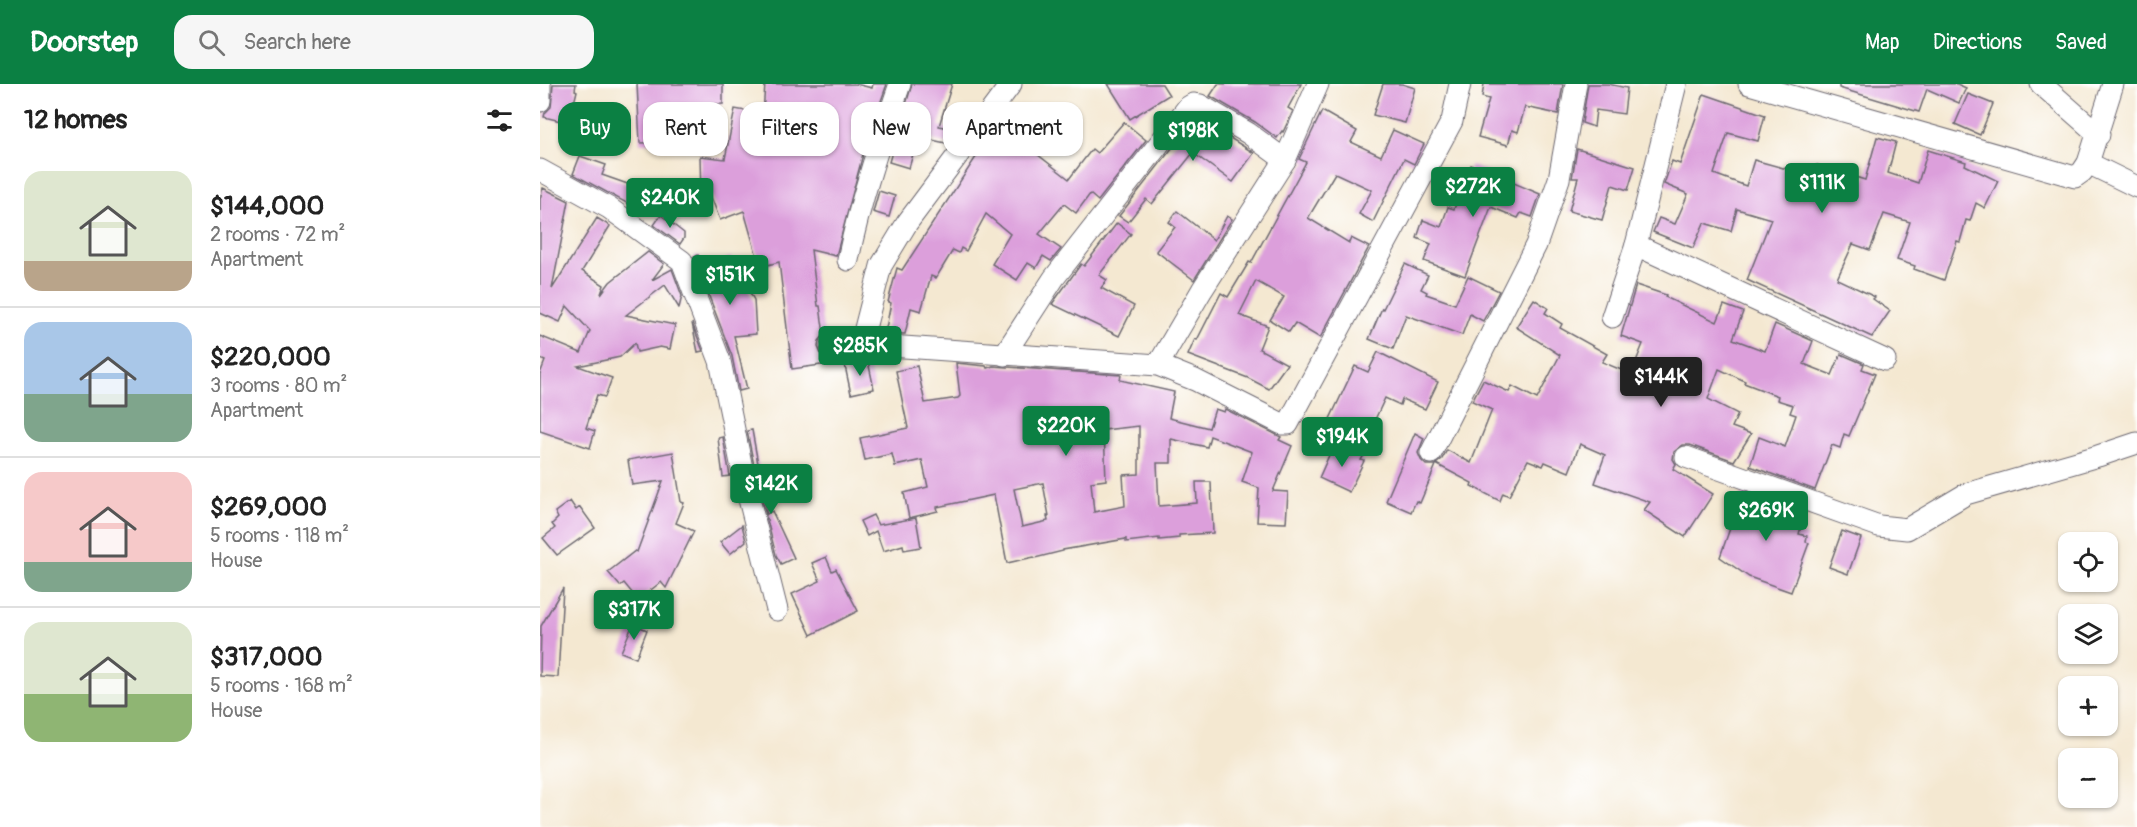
<!DOCTYPE html>
<meta charset="utf-8">
<style>
:root{--surface:#fff;--page:#f6f6f6;--text:#222;--muted:#767676;--line:#e0e0e0;--accent:#0b8043}
body{margin:0;font-family:Pangolin,sans-serif;background:var(--page);color:var(--text);height:100vh;display:flex;flex-direction:column;font-size:22px;white-space:nowrap}
*{box-sizing:border-box;margin:0}
p{font-size:20px;color:var(--muted)}
.icon{flex:none;width:33px;height:33px;fill:none;stroke:currentColor;stroke-width:2;stroke-linecap:round;stroke-linejoin:round}
.map{position:relative;flex:1;overflow:hidden}
.side{display:flex;flex-direction:column;background:var(--surface);width:540px}
.side>*{flex:none}
.banner{position:absolute;left:18px;top:18px;width:570px;height:54px;display:flex;gap:12px}
.buttons{position:absolute;left:1518px;top:448px;display:grid;gap:12px}
.buttons a{display:grid;place-items:center;width:60px;height:60px;border-radius:12px;background:var(--surface);box-shadow:0 2px 4px #0004;font-size:30px}
.price{position:absolute;translate:-50% -51px;padding:0 14px;border-radius:6px;background:var(--accent);color:#fff;font-size:20px;line-height:39px;filter:drop-shadow(0 2px 3px #0008)}
.price::after{content:'';position:absolute;left:50%;top:36px;width:18px;height:14px;margin-left:-9px;background:inherit;clip-path:polygon(0 0,100% 0,50% 100%)}
.price.selected{background:#222;color:#fff}
ul{padding:0;list-style:none}
li{display:flex;align-items:center;gap:18px;height:150px;padding:0 24px}
li+li{border-top:2px solid var(--line)}
li span{display:grid;place-items:center;flex:none;width:168px;height:120px;border-radius:18px;color:#555}
li>.icon{margin-inline-start:auto}
span .icon{width:72px;height:72px;fill:#fffc;stroke-width:1}
li b{font-size:26px}
h2{display:flex;justify-content:space-between;align-items:center;height:72px;padding:0 24px;font-size:26px}
.pill{padding:0 21px;border-radius:18px;background:var(--surface);box-shadow:0 2px 4px #0004;font-size:21px;line-height:54px}
.pill.selected{background:var(--accent);color:#fff}
header{display:flex;align-items:center;gap:36px;box-sizing:border-box;height:84px;padding:0 30px;background:var(--accent);color:#fff}
header strong{font-size:28px}
nav{display:flex;gap:33px;margin-inline-start:auto;font-size:21px}
.search{width:420px;height:54px;background:var(--page);display:flex;align-items:center;gap:15px;box-sizing:border-box;padding:0 21px;border-radius:18px;color:var(--muted);font-size:22px}
main{display:flex;flex:1;min-height:0}
.map>svg:first-child{display:block}
.building{fill:#dc9fdb;fill-rule:evenodd}
.lines{fill:none;stroke-linecap:round;stroke-linejoin:round}
.street-casing{stroke:#6c6770;stroke-width:23}
.street{stroke:#fff;stroke-width:21}
</style>
<header>
<strong>Doorstep</strong>
<div class="search"><svg class="icon" aria-label="search" viewBox="0 0 24 24"><circle cx="10" cy="10" r="6"/><path d="M15 15l6 6"/></svg>Search here</div>
<nav><a>Map</a><a>Directions</a><a>Saved</a></nav>
</header>
<main>
<section class="side">
<h2>12 homes<svg class="icon" aria-label="filters" viewBox="0 0 24 24"><path d="M4 7h16M4 17h16"/><circle cx="9" cy="7" r="2"/><circle cx="15" cy="17" r="2"/></svg></h2>
<ul>
<li><span style="background:linear-gradient(#dfe7d0 75%,#b9a48a 0)"><svg class="icon" aria-label="home" viewBox="0 0 24 24"><path d="M3 11l9-7 9 7M6 9v11h12V9"/></svg></span><div><b>$144,000</b><p>2 rooms · 72 m²</p><p>Apartment</p></div></li>
<li><span style="background:linear-gradient(#a9c7e8 60%,#7fa58c 0)"><svg class="icon" aria-label="home" viewBox="0 0 24 24"><path d="M3 11l9-7 9 7M6 9v11h12V9"/></svg></span><div><b>$220,000</b><p>3 rooms · 80 m²</p><p>Apartment</p></div></li>
<li><span style="background:linear-gradient(#f6c9c9 75%,#7fa58c 0)"><svg class="icon" aria-label="home" viewBox="0 0 24 24"><path d="M3 11l9-7 9 7M6 9v11h12V9"/></svg></span><div><b>$269,000</b><p>5 rooms · 118 m²</p><p>House</p></div></li>
<li><span style="background:linear-gradient(#dfe7d0 60%,#8fb573 0)"><svg class="icon" aria-label="home" viewBox="0 0 24 24"><path d="M3 11l9-7 9 7M6 9v11h12V9"/></svg></span><div><b>$317,000</b><p>5 rooms · 168 m²</p><p>House</p></div></li>
</ul>
</section>
<div class="map">
<svg width="1597" height="743" viewBox="0 0 1597 743">
<rect width="100%" height="100%" fill="#fff"/>
<filter id="ink" filterUnits="userSpaceOnUse"><feTurbulence type="fractalNoise" baseFrequency=".0167" numOctaves="2"/><feDisplacementMap in="SourceGraphic" scale="12" xChannelSelector="R" yChannelSelector="G"/><feConvolveMatrix kernelMatrix="1 2 1 2 8 2 1 2 1" color-interpolation-filters="sRGB"/></filter>
<filter id="wash" filterUnits="userSpaceOnUse"><feTurbulence type="fractalNoise" baseFrequency=".008" numOctaves="4" result="noise"/><feDisplacementMap in="SourceGraphic" scale="24" xChannelSelector="R" yChannelSelector="G"/><feGaussianBlur stdDeviation="1.35" result="paint"/><feColorMatrix in="noise" values="0 0 0 0 0 0 0 0 0 0 0 0 0 0 0 0 0 1.4 0 .05"/><feComposite in="paint" operator="in"/></filter>
<g filter="url(#wash)">
<rect width="100%" height="100%" fill="#f4e8d1"/>
<g id="blocks">
<g class="building">
<polygon points="13,0 36,0 35,6 37,7 29,39 4,33 5,29 11,23"/>
<polygon points="97,0 183,0 183,20 155,21 155,29 143,30 144,61 129,62 129,58 100,59"/>
<path d="M 225,0 L 316,0 L 332,4 L 333,0 L 347,0 L 334,37 L 332,36 L 296,172 L 271,166 L 278,222 L 280,222 L 284,251 L 279,257 L 278,263 L 281,270 L 287,274 L 288,280 L 252,285 L 239,178 L 220,183 L 204,127 L 180,136 L 170,110 L 161,114 L 160,72 L 185,75 L 195,25 L 223,30 ZM 236,31 L 265,37 L 257,71 L 229,68 Z"/>
<polygon points="372,0 412,0 399,42 417,46 415,54 410,60 378,53 369,84 349,78"/>
<polygon points="568,0 622,0 629,11 590,35"/>
<polygon points="678,0 761,0 748,24 753,27 743,48 742,47 737,54 715,38 670,12"/>
<polygon points="843,0 862,0 875,4 865,39 833,31"/>
<polygon points="944,0 1023,0 1018,30 985,23 978,48 972,46 968,61 938,53 949,15 942,13"/>
<polygon points="1048,0 1068,0 1087,4 1084,30 1056,26 1054,43 1042,39"/>
<polygon points="1299,0 1417,0 1426,4 1419,19 1387,5 1379,28 1299,4"/>
<polygon points="1164,10 1225,31 1218,57 1188,49 1174,90 1206,102 1214,76 1273,92 1277,81 1325,96 1337,53 1356,58 1348,89 1378,99 1388,66 1426,78 1425,81 1458,97 1445,124 1436,119 1430,137 1426,136 1420,158 1417,157 1404,196 1374,185 1375,182 1357,176 1370,138 1344,130 1330,166 1313,160 1297,195 1335,213 1333,215 1350,227 1332,253 1207,196 1231,135 1197,125 1191,147 1164,139 1153,164 1113,148 1119,134 1135,140 1148,110 1124,100 1132,77 1140,80"/>
<polygon points="1428,10 1453,20 1440,51 1415,40"/>
<polygon points="782,27 817,47 811,58 841,72 853,46 884,60 874,80 864,75 833,138 819,130 832,106 795,89 768,134 809,159 811,154 829,163 780,254 755,239 749,248 730,236 744,213 716,197 699,231 728,242 719,265 747,280 729,305 708,294 648,271 655,255 657,256 681,209 688,213 709,178 711,179 766,78 759,75"/>
<polygon points="663,37 714,69 693,98 653,69 612,120 606,115 588,138 579,132 647,45 653,50"/>
<polygon points="584,38 606,56 558,117 550,110 536,129 524,120 499,150 521,165 511,177 503,172 496,184 488,179 477,196 452,180 470,150 446,130 426,167 421,164 419,169 413,166 396,194 391,192 381,227 371,224 365,250 345,249 351,219 348,218 357,184 362,186 455,44 480,61 496,40 511,51 497,70 529,95 552,65 557,69"/>
<polygon points="1037,65 1095,83 1088,106 1072,101 1062,136 1029,127 1038,94 1032,94"/>
<polygon points="40,72 66,81 62,91 99,104 92,122 33,90"/>
<polygon points="931,81 1000,110 992,133 981,129 978,134 951,123 925,192 884,177 891,160 877,154 883,136 901,143 908,123 914,125"/>
<polygon points="3,104 29,117 12,205 57,134 70,142 42,187 64,201 61,210 70,198 108,168 124,180 112,196 132,185 142,212 139,224 125,201 86,231 135,241 130,265 120,263 97,268 95,259 80,273 38,282 72,294 65,313 57,311 46,344 55,347 50,364 0,347 0,290 5,277 0,275 0,252 41,269 50,247 27,222 20,238 0,229 0,115"/>
<polygon points="339,107 355,112 349,133 333,128"/>
<polygon points="637,127 674,156 687,132 692,135 654,196 616,167 635,143 629,138"/>
<polygon points="121,131 144,149 144,154 140,160 114,141"/>
<polygon points="577,139 591,150 559,191 567,196 561,204 594,222 579,252 512,220 541,180 544,182"/>
<polygon points="158,171 167,186 190,173 214,216 216,250 194,252 207,305 199,307 192,272 154,173"/>
<polygon points="865,180 888,191 881,205 887,208 886,210 915,220 928,192 959,207 943,237 930,230 922,251 866,231 853,265 829,255 842,224 843,225"/>
<polygon points="1096,201 1126,211 1125,213 1177,238 1184,221 1203,228 1193,255 1225,267 1235,240 1273,257 1264,280 1292,291 1301,270 1324,280 1322,285 1335,290 1309,352 1304,350 1300,364 1292,361 1275,406 1210,382 1219,353 1245,363 1256,331 1250,329 1253,321 1237,316 1238,312 1204,299 1205,297 1179,285 1168,315 1198,330 1192,343 1211,350 1194,377 1150,361 1143,361 1134,368 1133,375 1136,380 1133,385 1173,410 1145,453 1104,426 1110,418 1055,399 1065,371 1040,360 1029,388 1005,378 1003,382 988,376 969,412 963,409 960,417 931,402 932,399 896,380 902,375 907,366 931,379 952,326 932,317 943,296 969,308 972,302 997,315 1020,271 976,243 994,215 1008,224 1005,229 1022,240 1020,244 1067,270 1062,278 1091,290 1103,260 1081,252"/>
<polygon points="152,239 163,267 158,268"/>
<polygon points="838,268 898,298 885,325 862,315 860,321 845,314 825,357 789,337 815,282 828,288"/>
<polygon points="328,277 334,305 311,310 305,282"/>
<path d="M 416,279 L 446,282 L 447,284 L 453,282 L 581,291 L 580,296 L 634,308 L 629,334 L 669,344 L 675,325 L 684,328 L 685,325 L 741,353 L 739,356 L 752,362 L 733,407 L 748,408 L 746,439 L 717,438 L 719,404 L 702,398 L 712,368 L 670,352 L 667,363 L 631,355 L 631,379 L 617,379 L 619,422 L 657,419 L 656,398 L 671,398 L 673,449 L 639,451 L 639,454 L 619,456 L 619,454 L 586,458 L 586,455 L 523,466 L 523,467 L 495,474 L 494,473 L 467,479 L 454,411 L 397,423 L 398,427 L 369,434 L 364,409 L 388,403 L 382,376 L 355,382 L 352,370 L 325,376 L 320,354 L 368,344 L 356,287 L 377,282 L 385,319 L 418,314 L 420,312 ZM 599,342 L 599,390 L 583,391 L 585,422 L 554,428 L 551,398 L 566,396 L 564,346 ZM 503,399 L 509,432 L 507,432 L 508,437 L 482,443 L 474,405 Z"/>
<polygon points="212,346 227,430 232,427 254,474 241,480 236,471 217,396 207,347"/>
<polygon points="875,349 884,354 878,369 881,376 886,381 896,381 880,419 876,417 871,428 846,417"/>
<polygon points="183,353 190,392 183,393 178,354"/>
<polygon points="794,360 824,371 821,376 824,377 809,408 779,394"/>
<polygon points="133,368 141,418 144,419 136,439 154,447 126,504 121,498 98,516 84,499 80,502 68,488 95,467 97,468 123,397 92,401 88,376"/>
<polygon points="1203,407 1265,429 1259,450 1267,452 1266,458 1269,459 1251,508 1209,493 1180,473"/>
<polygon points="30,417 36,426 40,423 55,444 17,471 3,454 15,444 12,440 18,434 15,428"/>
<polygon points="333,431 338,441 376,434 381,463 364,466 363,461 343,467 336,447 327,452 320,437"/>
<polygon points="202,441 206,457 190,470 180,458"/>
<polygon points="1302,447 1321,454 1308,490 1289,483"/>
<polygon points="286,473 292,487 296,485 318,527 271,551 252,510 280,497 272,479"/>
<polygon points="23,504 18,593 0,592 1,542"/>
<polygon points="93,540 107,546 96,574 81,568"/>
</g>
</g>
</g>
<g filter="url(#ink)">
<use href="#blocks" fill-opacity="0" stroke="#6c6770" stroke-width="1.5"/>
<g class="lines">
<g class="street-casing">
<g id="street">
<polyline points="1209,0 1535,93 1542,88 1548,79 1573,0"/>
<polyline points="1501,0 1559,51"/>
<polyline points="0,17 0,0"/>
<polyline points="1548,79 1597,103"/>
<polyline points="0,86 69,124 142,177 180,277 205,399 237,526"/>
<polyline points="1096,161 1345,276"/>
<path d="M 308,176 C 320,116 340,58 360,0"/>
<polyline points="1072,233 1096,161 1136,0"/>
<polyline points="321,260 341,182 367,139 471,0"/>
<polyline points="291,262 321,260 618,281 655,296 742,340 748,340 912,37 920,0"/>
<polyline points="464,271 514,194 648,23 653,20 660,21 708,49 745,76"/>
<polyline points="618,281 662,206 745,76 778,0"/>
<polyline points="891,369 996,161 1019,95 1036,0"/>
<polyline points="1146,373 1339,442 1367,445 1426,410 1558,372 1597,359"/>
</g>
</g>
<use href="#street" class="street"/>
</g>
</g>
</svg>
<div class="buttons">
<a><svg class="icon" aria-label="locate" viewBox="0 0 24 24"><circle cx="12" cy="12" r="6"/><path d="M12 2v4M12 18v4M2 12h4M18 12h4"/></svg></a>
<a><svg class="icon" aria-label="layers" viewBox="0 0 24 24"><path d="M12 4l9 5-9 5-9-5zM3 14l9 5 9-5"/></svg></a>
<a>+</a>
<a>−</a>
</div>
<b class="price" style="left:653px;top:78px">$198K</b>
<b class="price" style="left:1282px;top:130px">$111K</b>
<b class="price" style="left:933px;top:134px">$272K</b>
<b class="price" style="left:130px;top:145px">$240K</b>
<b class="price" style="left:190px;top:222px">$151K</b>
<b class="price" style="left:320px;top:293px">$285K</b>
<b class="price selected" style="left:1121px;top:324px">$144K</b>
<b class="price" style="left:526px;top:373px">$220K</b>
<b class="price" style="left:802px;top:384px">$194K</b>
<b class="price" style="left:231px;top:431px">$142K</b>
<b class="price" style="left:1226px;top:458px">$269K</b>
<b class="price" style="left:94px;top:557px">$317K</b>
<div class="banner">
<a class="pill selected">Buy</a>
<a class="pill">Rent</a>
<a class="pill">Filters</a>
<a class="pill">New</a>
<a class="pill">Apartment</a>
</div>
</div>
</main>
